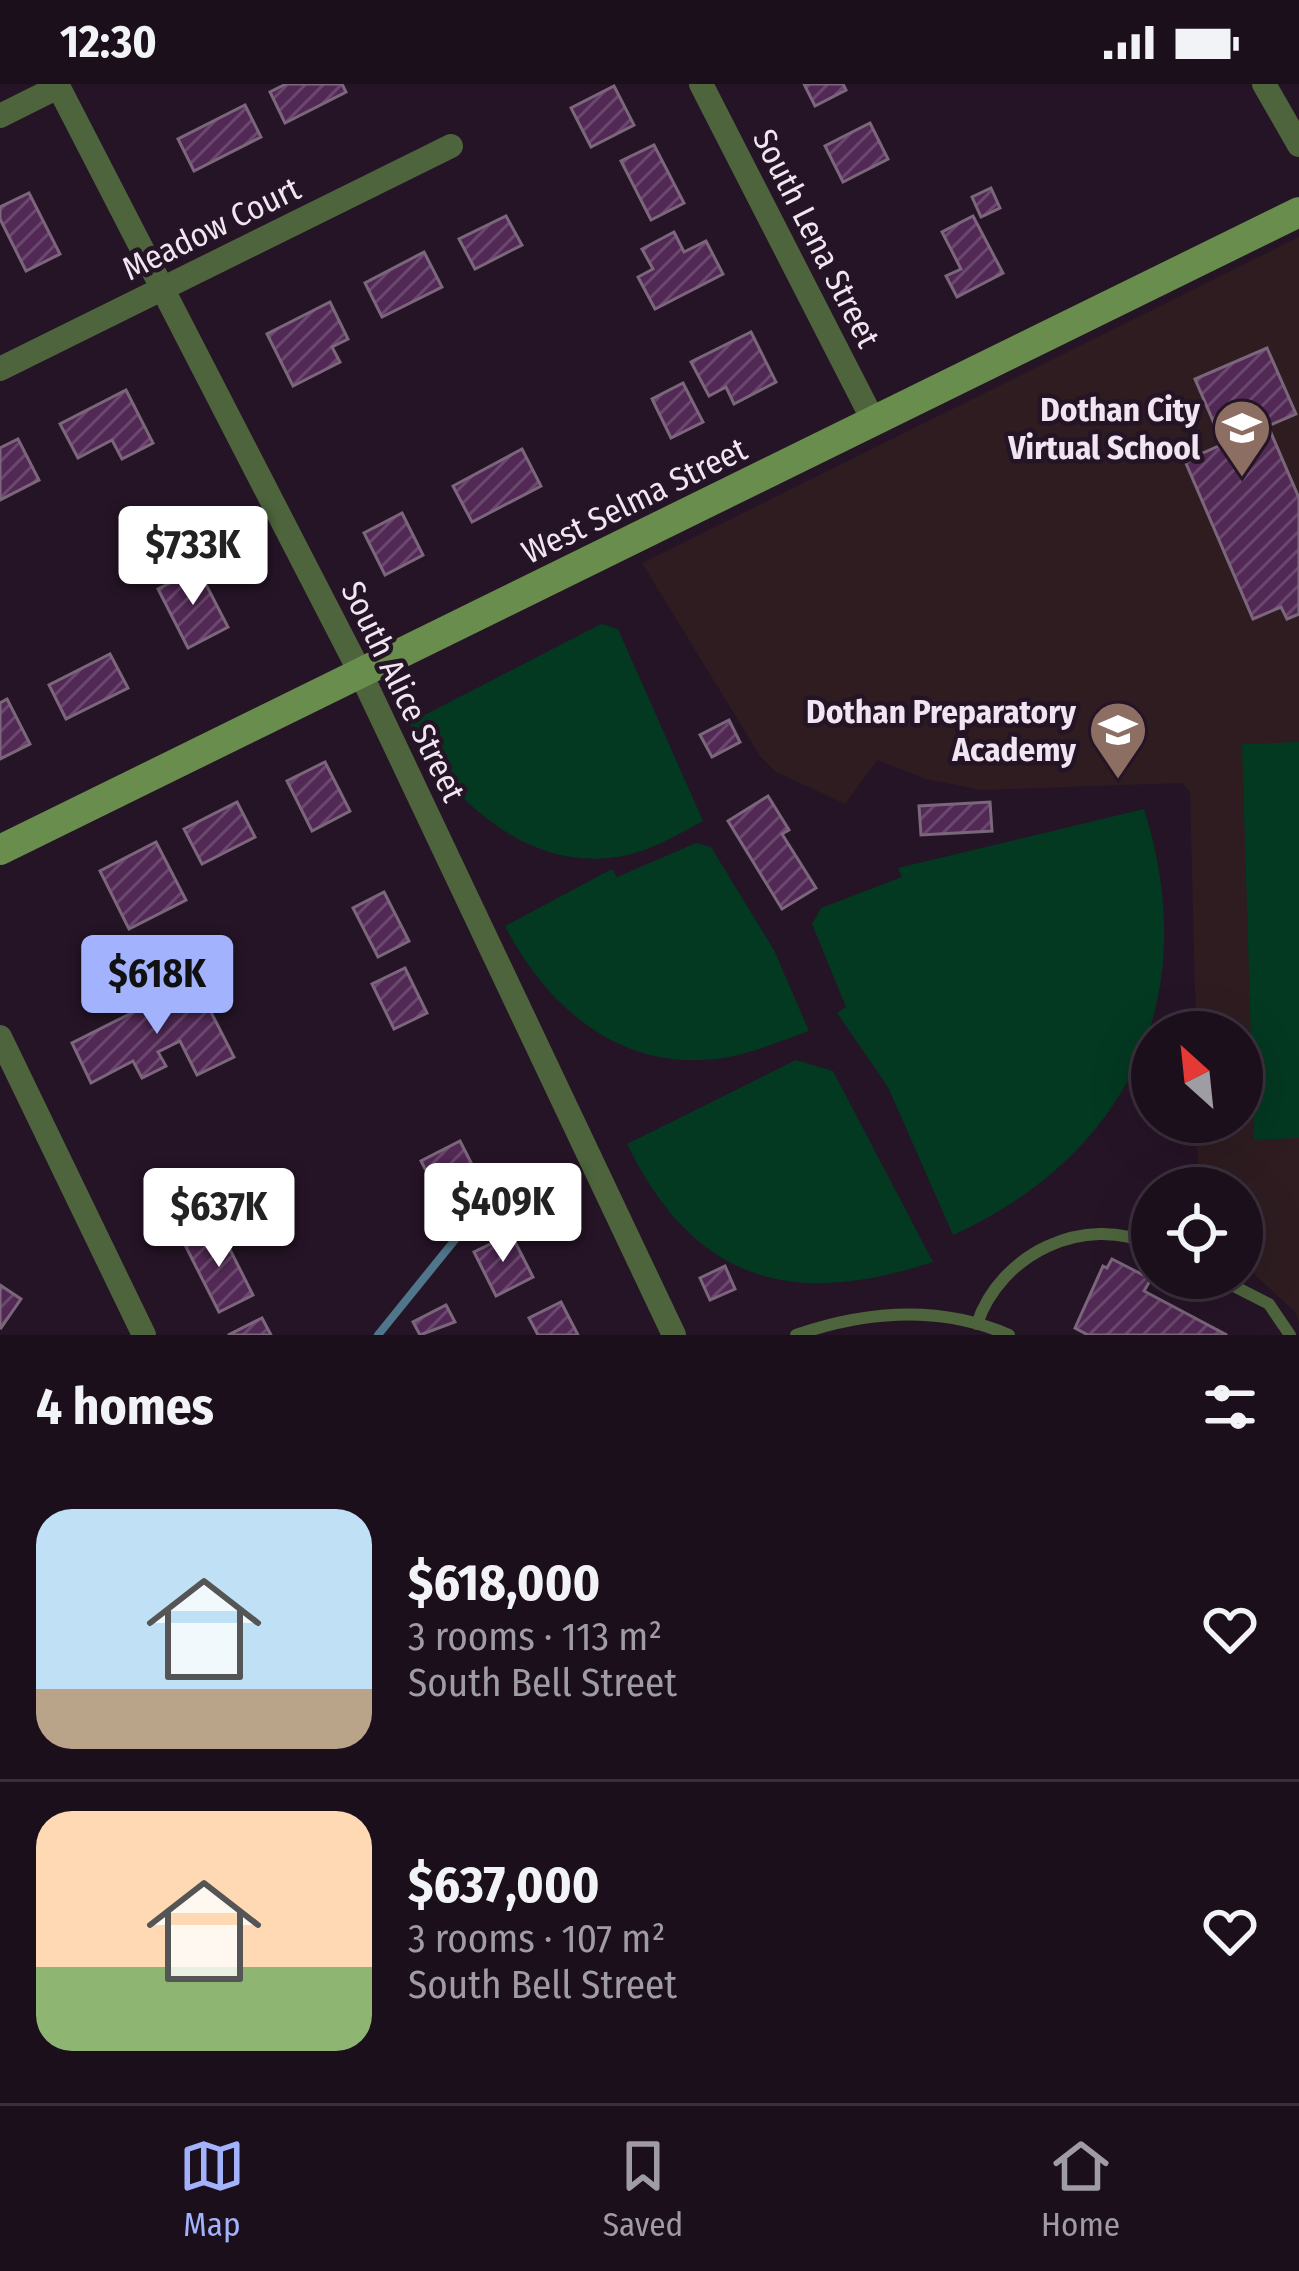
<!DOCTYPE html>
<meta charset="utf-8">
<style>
:root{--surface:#1c0f1c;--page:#291d29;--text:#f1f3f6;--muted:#a09ca3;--line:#3a2f3b;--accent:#a2b2fd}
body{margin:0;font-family:"Fira Sans Condensed",sans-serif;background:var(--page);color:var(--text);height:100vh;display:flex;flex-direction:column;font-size:45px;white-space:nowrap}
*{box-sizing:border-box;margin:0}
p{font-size:39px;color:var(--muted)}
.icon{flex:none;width:66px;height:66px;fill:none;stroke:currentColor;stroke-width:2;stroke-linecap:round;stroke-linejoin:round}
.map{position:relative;height:1251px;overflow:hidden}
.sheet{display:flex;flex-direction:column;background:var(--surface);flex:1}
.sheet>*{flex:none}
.needle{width:78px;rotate:333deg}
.tools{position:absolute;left:1131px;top:927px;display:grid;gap:24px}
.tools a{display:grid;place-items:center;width:132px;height:132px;border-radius:50%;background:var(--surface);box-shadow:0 12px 48px #0002,0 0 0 3px var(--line);font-size:60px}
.price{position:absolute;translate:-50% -102px;padding:0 27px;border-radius:12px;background:#fff;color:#222;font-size:39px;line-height:78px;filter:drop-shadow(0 3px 6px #0008)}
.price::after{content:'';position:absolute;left:50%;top:72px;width:36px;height:27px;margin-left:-18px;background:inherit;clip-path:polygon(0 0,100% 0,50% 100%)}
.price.current{background:var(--accent);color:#111}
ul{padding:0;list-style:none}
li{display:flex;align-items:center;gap:36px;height:300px;padding:0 36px}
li+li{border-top:3px solid var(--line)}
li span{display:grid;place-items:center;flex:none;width:336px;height:240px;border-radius:36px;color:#555}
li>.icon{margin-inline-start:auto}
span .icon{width:144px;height:144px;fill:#fffc;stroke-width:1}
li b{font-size:51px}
h2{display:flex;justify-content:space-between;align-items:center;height:144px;padding:0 36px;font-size:51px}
.status{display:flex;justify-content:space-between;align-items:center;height:84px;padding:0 60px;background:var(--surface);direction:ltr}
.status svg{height:33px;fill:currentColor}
.tab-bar{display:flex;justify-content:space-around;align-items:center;height:168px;border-top:3px solid var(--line);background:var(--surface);font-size:33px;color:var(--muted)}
.tab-bar a{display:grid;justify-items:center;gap:6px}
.tab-bar .current{color:var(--accent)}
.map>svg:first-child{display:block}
.education{fill:#2e1c21}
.pitch{fill:#033821}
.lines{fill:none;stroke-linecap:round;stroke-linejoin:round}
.stream{stroke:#50768c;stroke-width:8}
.building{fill:url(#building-hatch);stroke:#7b667c;stroke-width:3}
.lane{stroke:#4d643c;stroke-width:12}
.street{stroke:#4d643c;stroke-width:24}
.secondary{stroke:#688d4c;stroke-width:30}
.labels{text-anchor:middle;stroke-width:9;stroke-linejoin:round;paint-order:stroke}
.street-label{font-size:33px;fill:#f1e5f2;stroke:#251426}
.poi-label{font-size:33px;font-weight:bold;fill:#f1e5f2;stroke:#251426;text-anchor:end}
</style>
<div class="status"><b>12:30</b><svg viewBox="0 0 49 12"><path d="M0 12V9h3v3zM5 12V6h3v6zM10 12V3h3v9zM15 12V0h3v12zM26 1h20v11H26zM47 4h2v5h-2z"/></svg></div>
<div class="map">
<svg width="1299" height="1251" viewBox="0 0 1299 1251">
<defs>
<pattern id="building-hatch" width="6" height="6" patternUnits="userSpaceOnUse" patternTransform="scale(3)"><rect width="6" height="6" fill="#522955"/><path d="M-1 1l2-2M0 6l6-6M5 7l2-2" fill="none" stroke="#6b486e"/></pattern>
</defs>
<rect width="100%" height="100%" fill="#251426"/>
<polygon class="education" points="1299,153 1299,1239 1295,1228 1242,1179 1242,1104 1208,1104 1198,1082 1197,1038 1242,1038 1242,948 1196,948 1190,708 1182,699 981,706 926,695 877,676 845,720 776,688 760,672 642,479"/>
<g class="pitch">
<path d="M 601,540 L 618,545 L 703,737 C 684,747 664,759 644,766 C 543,802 450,721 409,639 Z"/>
<polygon points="1299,658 1299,1054 1254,1056 1242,660"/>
<path d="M 1144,725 C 1203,911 1131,1070 953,1151 L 888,1003 L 837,929 L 846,923 L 812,840 L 821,824 L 902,793 L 898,784 Z"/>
<path d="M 696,759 L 711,763 L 774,866 L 809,947 C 783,956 755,968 729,973 C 626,992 549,927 505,842 L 612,785 L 617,793 Z"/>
<path d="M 796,976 L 833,987 L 933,1178 C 792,1224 695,1199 627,1060 Z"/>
</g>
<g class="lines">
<polyline class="stream" points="378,1251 458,1152"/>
</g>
<g class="building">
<polygon points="286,0 342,0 346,8 285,39 270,8"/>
<polygon points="804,0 843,0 846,6 815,22"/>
<polygon points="614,2 634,41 591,63 571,24"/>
<polygon points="245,21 261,53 194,87 178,55"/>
<polygon points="870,39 888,75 843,98 825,62"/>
<polygon points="654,61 684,119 651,136 621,77"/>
<polygon points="991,104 1000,124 981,133 972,113"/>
<polygon points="29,109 60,170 26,187 0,135 0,123"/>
<polygon points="506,132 522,161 475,185 459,155"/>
<polygon points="973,132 1003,189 957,213 946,192 961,185 942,148"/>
<polygon points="674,148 684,168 706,157 723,190 655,225 638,193 653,185 642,165"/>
<polygon points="424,168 442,203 382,233 365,199"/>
<polygon points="330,218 348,255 332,263 340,278 293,302 267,250"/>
<polygon points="751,248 776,298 734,320 726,303 709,312 691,278"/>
<polygon points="1267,264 1296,330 1268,342 1299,414 1299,530 1287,535 1281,523 1253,535 1185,377 1223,360 1195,295"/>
<polygon points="683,299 703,338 671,354 652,315"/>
<polygon points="126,306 153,359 122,375 112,356 78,374 60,340"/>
<polygon points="18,355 39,396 0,416 0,364"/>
<polygon points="522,365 541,402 472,438 453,402"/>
<polygon points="402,429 423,471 385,491 364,449"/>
<polygon points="198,485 228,543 188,564 158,505"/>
<polygon points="110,570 128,604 66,635 49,601"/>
<polygon points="7,615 30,660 0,675 0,619"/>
<polygon points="729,636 740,658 712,673 700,651"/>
<polygon points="325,678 350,727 312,747 287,697"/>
<polygon points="768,712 789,746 782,750 816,804 782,825 728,737"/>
<polygon points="237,718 255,753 202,780 184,745"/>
<polygon points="990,718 992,747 921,751 919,722"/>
<polygon points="156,758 186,816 129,845 100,787"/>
<polygon points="384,808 409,857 378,873 353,824"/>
<polygon points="405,884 427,929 394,945 372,900"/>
<polygon points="195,897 234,973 197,991 180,957 158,968 166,982 142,994 133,977 91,999 72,959"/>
<polygon points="460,1057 482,1100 443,1120 421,1077"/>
<polygon points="257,1096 262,1123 245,1127 240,1100"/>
<polygon points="219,1144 253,1211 219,1228 185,1161"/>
<polygon points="511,1150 533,1193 496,1212 474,1168"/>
<polygon points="1112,1175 1151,1195 1144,1207 1227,1251 1088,1251 1075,1244 1103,1182 1107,1184"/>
<polygon points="725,1182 735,1205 710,1216 700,1194"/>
<polygon points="0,1201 21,1215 1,1244 0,1243"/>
<polygon points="561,1218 578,1251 538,1251 529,1234"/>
<polygon points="446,1221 455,1238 420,1251 413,1238"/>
<polygon points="262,1234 271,1251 228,1251"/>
</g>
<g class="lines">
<g class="lane">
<polyline points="1218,1194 1269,1220 1290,1251"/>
<path d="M 977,1240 C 1000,1170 1084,1129 1152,1161"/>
<path d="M 796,1251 C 866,1227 940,1221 1009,1251"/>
</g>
<g class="street">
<polyline points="57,0 360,588 674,1251"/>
<polyline points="701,0 874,338"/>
<polyline points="1264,0 1299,61"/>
<polyline points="0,32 58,3"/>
<polyline points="0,285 451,62"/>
<polyline points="0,953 144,1251"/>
</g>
<polyline class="secondary" points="0,766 1299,128"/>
</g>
<defs>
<g id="school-pin" transform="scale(3)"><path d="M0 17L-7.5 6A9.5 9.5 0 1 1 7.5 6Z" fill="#8d6e63" stroke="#251426"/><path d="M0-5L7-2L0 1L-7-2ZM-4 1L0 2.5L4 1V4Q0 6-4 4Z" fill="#fff"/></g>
</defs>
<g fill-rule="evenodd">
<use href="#school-pin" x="1242" y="344"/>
<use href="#school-pin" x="1118" y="646"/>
</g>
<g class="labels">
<g class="street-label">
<text transform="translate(211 144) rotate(-26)" y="12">Meadow Court</text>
<text transform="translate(817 154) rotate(63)" y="12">South Lena Street</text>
<text transform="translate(634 416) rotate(-26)" y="12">West Selma Street</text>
<text transform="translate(404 607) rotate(64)" y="12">South Alice Street</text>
</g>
<g class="poi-label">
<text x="1200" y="337">Dothan City<tspan x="1200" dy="38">Virtual School</tspan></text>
<text x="1076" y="639">Dothan Preparatory<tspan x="1076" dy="38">Academy</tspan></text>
</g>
</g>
</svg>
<div class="tools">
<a><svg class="needle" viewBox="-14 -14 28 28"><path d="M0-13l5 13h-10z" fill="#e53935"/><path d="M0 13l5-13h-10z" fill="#a09ca3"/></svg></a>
<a><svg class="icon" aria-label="locate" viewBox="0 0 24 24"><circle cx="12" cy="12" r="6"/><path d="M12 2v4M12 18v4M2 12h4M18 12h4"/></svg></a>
</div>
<b class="price" style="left:193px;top:524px">$733K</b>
<b class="price current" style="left:157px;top:953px">$618K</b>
<b class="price" style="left:503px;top:1181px">$409K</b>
<b class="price" style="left:219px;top:1186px">$637K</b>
</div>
<section class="sheet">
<h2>4 homes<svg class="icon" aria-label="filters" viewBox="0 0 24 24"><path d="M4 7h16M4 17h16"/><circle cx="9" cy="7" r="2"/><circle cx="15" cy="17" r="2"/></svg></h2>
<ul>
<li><span style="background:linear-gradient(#bfe0f5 75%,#b9a48a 0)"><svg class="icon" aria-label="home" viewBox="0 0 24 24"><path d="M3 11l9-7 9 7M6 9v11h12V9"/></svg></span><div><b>$618,000</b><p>3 rooms · 113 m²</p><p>South Bell Street</p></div><svg class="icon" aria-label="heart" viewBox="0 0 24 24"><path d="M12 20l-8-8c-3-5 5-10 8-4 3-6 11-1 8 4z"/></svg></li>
<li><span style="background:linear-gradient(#ffd9b3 65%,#8fb573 0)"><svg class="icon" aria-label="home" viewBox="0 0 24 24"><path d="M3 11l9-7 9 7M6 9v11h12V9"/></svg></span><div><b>$637,000</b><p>3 rooms · 107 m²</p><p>South Bell Street</p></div><svg class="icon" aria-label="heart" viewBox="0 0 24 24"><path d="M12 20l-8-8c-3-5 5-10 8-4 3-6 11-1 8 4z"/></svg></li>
</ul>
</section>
<nav class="tab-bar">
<a class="current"><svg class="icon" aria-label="map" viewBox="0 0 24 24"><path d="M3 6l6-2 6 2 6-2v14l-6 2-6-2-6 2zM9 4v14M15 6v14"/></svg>Map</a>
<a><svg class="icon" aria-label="saved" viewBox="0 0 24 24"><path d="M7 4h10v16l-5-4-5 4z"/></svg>Saved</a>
<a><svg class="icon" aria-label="home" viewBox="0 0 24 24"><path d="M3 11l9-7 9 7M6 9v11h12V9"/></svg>Home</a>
</nav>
